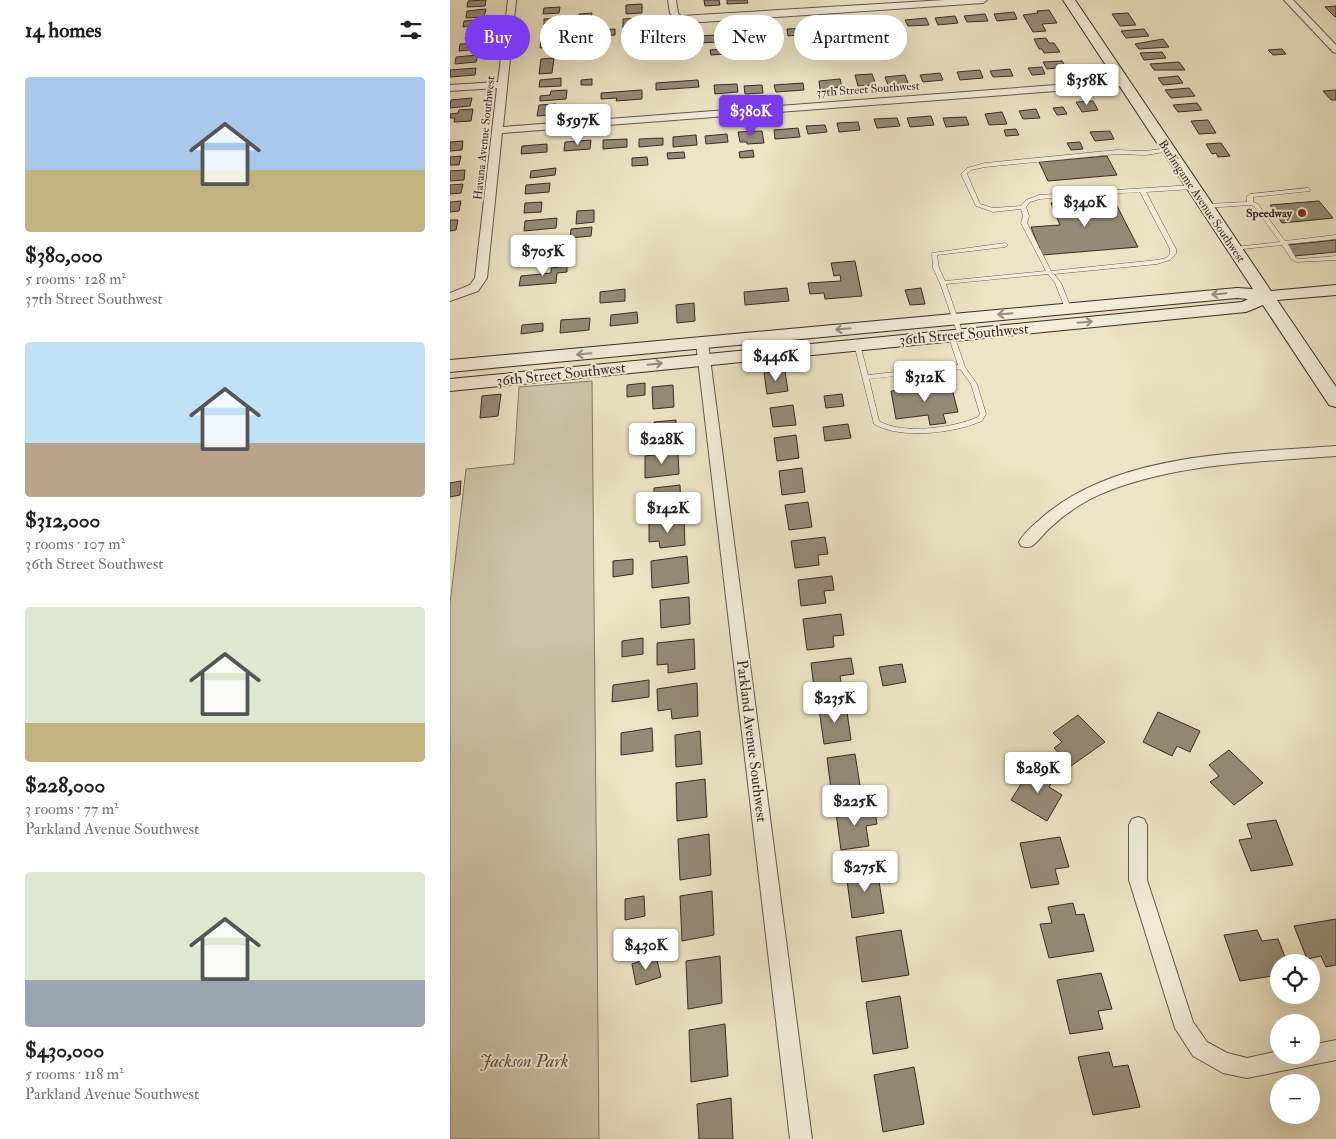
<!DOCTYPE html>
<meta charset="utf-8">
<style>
:root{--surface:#fff;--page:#f6f6f6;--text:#202124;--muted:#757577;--accent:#7c3aed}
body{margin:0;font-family:"IM FELL Double Pica",serif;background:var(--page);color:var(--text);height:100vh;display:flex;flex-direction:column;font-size:19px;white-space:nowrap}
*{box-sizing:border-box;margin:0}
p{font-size:16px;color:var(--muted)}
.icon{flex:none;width:28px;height:28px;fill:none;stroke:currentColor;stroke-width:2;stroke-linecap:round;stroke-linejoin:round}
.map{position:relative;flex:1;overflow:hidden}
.panel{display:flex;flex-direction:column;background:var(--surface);width:450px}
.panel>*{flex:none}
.banner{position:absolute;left:15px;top:15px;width:475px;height:45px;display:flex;gap:10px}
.controls{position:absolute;left:820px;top:954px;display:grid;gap:10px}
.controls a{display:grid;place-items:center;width:50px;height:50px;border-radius:50%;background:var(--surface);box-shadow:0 5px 20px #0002;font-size:25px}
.price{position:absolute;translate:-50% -42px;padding:0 11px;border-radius:5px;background:#fff;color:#222;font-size:16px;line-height:32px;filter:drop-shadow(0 1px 2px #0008)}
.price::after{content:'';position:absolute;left:50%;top:30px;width:15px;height:11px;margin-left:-8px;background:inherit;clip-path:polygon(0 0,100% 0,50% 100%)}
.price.active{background:var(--accent);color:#fff}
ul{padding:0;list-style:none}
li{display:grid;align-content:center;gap:10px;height:265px;padding:0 25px}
li span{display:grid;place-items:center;height:155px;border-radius:5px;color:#555}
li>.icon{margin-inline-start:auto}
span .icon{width:90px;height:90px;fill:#fffc;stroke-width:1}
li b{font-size:21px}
h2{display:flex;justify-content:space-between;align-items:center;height:60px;padding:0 25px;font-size:21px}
.pill{padding:0 18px;border-radius:22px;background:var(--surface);box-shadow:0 5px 20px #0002;font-size:18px;line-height:45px}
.pill.active{background:var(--accent);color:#fff}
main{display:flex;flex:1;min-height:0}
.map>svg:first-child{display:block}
.green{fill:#cec4aa;stroke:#837768}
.building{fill:#968b78;stroke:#382a25}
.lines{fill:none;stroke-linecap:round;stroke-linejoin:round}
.lane-casing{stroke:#65584d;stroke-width:1}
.street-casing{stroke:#65584d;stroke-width:2}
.secondary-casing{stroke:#382a25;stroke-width:2}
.lane{fill:#f3edd9;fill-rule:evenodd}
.street{fill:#f3edd9;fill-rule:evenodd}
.secondary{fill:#f3edd9;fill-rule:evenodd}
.oneway{stroke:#968c7f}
.poi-dot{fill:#8f2418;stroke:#f3edd9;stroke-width:2}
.labels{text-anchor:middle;stroke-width:4;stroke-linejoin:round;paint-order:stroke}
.far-street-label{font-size:12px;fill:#382a25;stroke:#f3edd9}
.far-poi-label{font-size:12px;font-weight:bold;fill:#382a25;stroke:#f3edd9;text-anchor:end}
.street-label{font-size:15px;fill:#382a25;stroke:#f3edd9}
.near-park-label{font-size:18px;font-style:italic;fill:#5e5046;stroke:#f3edd9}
</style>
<main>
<section class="panel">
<h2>14 homes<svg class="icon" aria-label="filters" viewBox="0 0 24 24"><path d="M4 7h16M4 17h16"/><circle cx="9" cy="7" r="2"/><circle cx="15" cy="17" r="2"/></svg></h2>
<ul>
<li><span style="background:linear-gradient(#a9c7e8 60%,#c2b280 0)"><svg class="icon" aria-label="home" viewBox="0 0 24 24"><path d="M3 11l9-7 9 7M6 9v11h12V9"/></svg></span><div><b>$380,000</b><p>5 rooms · 128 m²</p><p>37th Street Southwest</p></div></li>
<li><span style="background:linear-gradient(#bfe0f5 65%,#b9a48a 0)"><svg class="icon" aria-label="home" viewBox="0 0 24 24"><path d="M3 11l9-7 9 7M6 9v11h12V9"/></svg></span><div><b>$312,000</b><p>3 rooms · 107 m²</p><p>36th Street Southwest</p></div></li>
<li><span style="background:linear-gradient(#dfe7d0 75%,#c2b280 0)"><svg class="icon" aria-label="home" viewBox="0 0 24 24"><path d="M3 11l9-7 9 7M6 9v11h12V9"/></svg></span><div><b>$228,000</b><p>3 rooms · 77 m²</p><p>Parkland Avenue Southwest</p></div></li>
<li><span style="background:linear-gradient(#dfe7d0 70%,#9aa5b1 0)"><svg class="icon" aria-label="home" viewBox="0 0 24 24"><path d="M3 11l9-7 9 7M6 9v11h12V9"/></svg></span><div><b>$430,000</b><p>5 rooms · 118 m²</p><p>Parkland Avenue Southwest</p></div></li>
</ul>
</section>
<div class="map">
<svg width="886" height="1139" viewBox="0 0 886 1139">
<rect width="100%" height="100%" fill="#ede4c5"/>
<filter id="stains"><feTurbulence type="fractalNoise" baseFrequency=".004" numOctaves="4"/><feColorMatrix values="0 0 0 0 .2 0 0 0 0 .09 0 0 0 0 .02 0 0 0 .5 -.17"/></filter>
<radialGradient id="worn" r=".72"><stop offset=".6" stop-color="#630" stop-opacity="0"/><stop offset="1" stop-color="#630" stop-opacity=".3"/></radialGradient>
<polygon class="green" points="142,381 149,1139 0,1139 0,604 16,469 64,464 69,387"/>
<g class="building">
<polygon points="36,0 35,6 17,7 18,1"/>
<polygon points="254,0 269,0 270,5 255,6"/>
<polygon points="277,0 297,0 298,3 277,4"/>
<polygon points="192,4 192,13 176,14 176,5"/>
<polygon points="886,6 886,17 885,17 875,7"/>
<polygon points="110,7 109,13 93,14 94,8"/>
<polygon points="36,9 34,17 16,18 17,11"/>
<polygon points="599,10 607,23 592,24 596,31 583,32 573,15 588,13 587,11"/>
<polygon points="564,12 567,19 547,21 544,14"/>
<polygon points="142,13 141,18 129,19 129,14"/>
<polygon points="678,13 686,25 670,26 662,14"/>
<polygon points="535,14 538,21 517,22 514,16"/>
<polygon points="505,16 508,23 488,25 485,18"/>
<polygon points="112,18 112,20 107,21 107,24 94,25 94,19"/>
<polygon points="189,18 189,27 173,28 173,19"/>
<polygon points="476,18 479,25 458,26 455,20"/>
<polygon points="34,19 33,25 13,27 14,21"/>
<polygon points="447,21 450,28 429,29 426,23"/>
<polygon points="417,23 419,29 398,31 396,24"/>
<polygon points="388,26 390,33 367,34 366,27"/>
<polygon points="358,28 359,34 338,36 337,29"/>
<polygon points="104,29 103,36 92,37 93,30"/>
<polygon points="165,29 165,35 150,36 150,30"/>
<polygon points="694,29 699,36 676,38 671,31"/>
<polygon points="329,30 331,37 308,39 306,31"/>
<polygon points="32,31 31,38 15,39 17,32"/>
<polygon points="190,32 209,40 197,46 178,37"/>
<polygon points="298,32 299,39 277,40 276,33"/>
<polygon points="268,35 269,42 247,43 246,36"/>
<polygon points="425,35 427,42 415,43 413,36"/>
<polygon points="237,36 238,45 216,47 216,38"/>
<polygon points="596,38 599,43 604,43 610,52 594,53 592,49 589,49 584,39"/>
<polygon points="713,39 719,47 689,49 685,44"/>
<polygon points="104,40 104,47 90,48 91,41"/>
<polygon points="30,43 28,49 9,51 10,44"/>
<polygon points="304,44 305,52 293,53 291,45"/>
<polygon points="273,49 274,54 261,55 260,50"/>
<polygon points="832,49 836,54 823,55 818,50"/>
<polygon points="712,52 716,58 694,60 690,53"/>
<polygon points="28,55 26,62 5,64 6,57"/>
<polygon points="104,58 102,73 89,74 91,59"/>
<polygon points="612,61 616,67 597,69 593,62"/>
<polygon points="729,62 735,70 704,70 700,64"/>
<polygon points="592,67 595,74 582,75 578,68"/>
<polygon points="26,68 25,75 0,77 0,70"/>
<polygon points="560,69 563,76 543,77 540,71"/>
<polygon points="530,70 533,78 510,80 507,72"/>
<polygon points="490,73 493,80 473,82 470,75"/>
<polygon points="422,74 426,85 408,86 405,75"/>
<polygon points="455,75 458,83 438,85 435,77"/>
<polygon points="728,76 733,83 713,85 708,78"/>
<polygon points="111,78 111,86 89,87 90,80"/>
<polygon points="142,79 142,85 131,85 131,80"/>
<polygon points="390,79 392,87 370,89 369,81"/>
<polygon points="248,80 249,87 206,90 206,83"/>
<polygon points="353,83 354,90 326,92 324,85"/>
<polygon points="287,84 288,92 265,94 264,85"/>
<polygon points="312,85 313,93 295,94 294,86"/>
<polygon points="739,88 745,96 721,98 715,90"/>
<polygon points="117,90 116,99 90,101 90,96 100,95 101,91"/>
<polygon points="192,90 192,99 166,101 167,98 151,99 151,93"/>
<polygon points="886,90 886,100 881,100 873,91"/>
<polygon points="22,98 20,106 0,108 1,100"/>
<polygon points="643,101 648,110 632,112 626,102"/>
<polygon points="747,103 752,110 728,112 723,105"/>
<polygon points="106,104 105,108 126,107 125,113 87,116 89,105"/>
<polygon points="613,107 617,114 607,115 603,108"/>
<polygon points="23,109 21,121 4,122 5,118 0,118 0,114 8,113 9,110"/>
<polygon points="586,109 590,118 573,119 569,111"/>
<polygon points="552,112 557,124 539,125 535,114"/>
<polygon points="481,116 484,125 460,127 457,118"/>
<polygon points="516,117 519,125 496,127 493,118"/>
<polygon points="447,118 450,126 427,128 424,119"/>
<polygon points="758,120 766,133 749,134 741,121"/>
<polygon points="408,122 410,130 389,132 387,123"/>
<polygon points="375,125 377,132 358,134 356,126"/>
<polygon points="348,128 350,137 325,139 324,130"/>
<polygon points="566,129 569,135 556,136 554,130"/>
<polygon points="312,131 314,143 297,144 297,142 290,142 288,132"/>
<polygon points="660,131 664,139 645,141 640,132"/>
<polygon points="277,134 278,142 256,144 255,136"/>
<polygon points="246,135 247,145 223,147 223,137"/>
<polygon points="213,138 213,145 189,147 189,139"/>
<polygon points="177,139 177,147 153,149 153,140"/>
<polygon points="141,140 140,149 114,151 115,142"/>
<polygon points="13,141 12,150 0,151 0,142"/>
<polygon points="630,142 633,149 621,150 617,143"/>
<polygon points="771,143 780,156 768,157 766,153 762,154 756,144"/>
<polygon points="97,144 97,152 71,154 72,146"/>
<polygon points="303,150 304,157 290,158 289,152"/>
<polygon points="234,152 235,158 218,159 217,153"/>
<polygon points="11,156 9,165 0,165 0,157"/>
<polygon points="657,156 667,175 598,181 589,162"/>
<polygon points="197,157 198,165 182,166 182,158"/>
<polygon points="106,168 105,175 80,178 81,171"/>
<polygon points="15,170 14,180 0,181 0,171"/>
<polygon points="100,183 99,192 75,194 76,185"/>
<polygon points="13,184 11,193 0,194 0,185"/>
<polygon points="663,198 688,247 592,255 581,227 610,225 601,203"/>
<polygon points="11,201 9,211 0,212 0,202"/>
<polygon points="869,201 883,218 832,223 820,205"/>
<polygon points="92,202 91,212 74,213 75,203"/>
<polygon points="144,210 144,222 126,224 127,211"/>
<polygon points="107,218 106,228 74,231 75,221"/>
<polygon points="0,220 8,220 6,230 0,231"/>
<polygon points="142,227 141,236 120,238 121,229"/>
<polygon points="100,236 100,242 92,243 91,248 72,250 73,239"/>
<polygon points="886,240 886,252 844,256 837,245"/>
<polygon points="106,252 105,263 75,265 76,255"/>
<polygon points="405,261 412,296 375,299 374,293 360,294 358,283 391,281 390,275 384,276 381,263"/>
<polygon points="117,266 117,272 107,273 106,283 69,286 71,276 101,273 101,268"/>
<polygon points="337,288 339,301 295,305 294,292"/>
<polygon points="471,288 475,304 460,305 455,290"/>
<polygon points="175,289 175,301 150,303 150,292"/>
<polygon points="244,303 245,321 227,323 226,305"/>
<polygon points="187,312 188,323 160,326 161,315"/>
<polygon points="140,318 139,330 110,333 111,320"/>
<polygon points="93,323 93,331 71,334 72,325"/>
<polygon points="335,371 338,391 317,394 314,373"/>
<polygon points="195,383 195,395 177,397 177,385"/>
<polygon points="223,385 224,407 203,409 202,387"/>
<polygon points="501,385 508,412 493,414 496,423 480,425 478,415 446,419 441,391"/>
<polygon points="51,394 48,416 30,418 32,396"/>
<polygon points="392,394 394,406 376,408 374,396"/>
<polygon points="343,405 346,425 323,427 320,408"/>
<polygon points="226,420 226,442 204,444 204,422"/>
<polygon points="398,424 401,438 375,441 373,427"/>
<polygon points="346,435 349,458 327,461 324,438"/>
<polygon points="228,452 229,474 195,478 195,456"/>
<polygon points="352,468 355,492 332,495 329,471"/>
<polygon points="11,481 10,495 0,497 0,483"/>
<polygon points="230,485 231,508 204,511 204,488"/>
<polygon points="358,502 362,527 339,530 335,505"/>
<polygon points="234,520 235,545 210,548 209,541 199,542 199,524"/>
<polygon points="375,537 378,554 368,555 369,565 345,568 341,541"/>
<polygon points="237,556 239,583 202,588 201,561"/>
<polygon points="183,559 183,574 163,577 163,561"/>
<polygon points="382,576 384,590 374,591 376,603 351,606 348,580"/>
<polygon points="239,597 240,624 211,628 210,600"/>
<polygon points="391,614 394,635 383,636 384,647 357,650 353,619"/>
<polygon points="193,638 193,654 172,657 172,641"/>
<polygon points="244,639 245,669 218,673 218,664 207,665 207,643"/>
<polygon points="401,658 404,674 390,676 393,692 365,696 361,663"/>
<polygon points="452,664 456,682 433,686 429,667"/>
<polygon points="199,680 199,697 162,702 163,685"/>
<polygon points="247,683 248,716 222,719 221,709 208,711 207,689"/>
<polygon points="396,705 401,740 374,744 369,709"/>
<polygon points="708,712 750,731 740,752 727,746 722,756 693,742"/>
<polygon points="628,715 655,742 621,766 604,748 612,742 603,733"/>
<polygon points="202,728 203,751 171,755 171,733"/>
<polygon points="250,731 252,764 226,767 225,735"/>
<polygon points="779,750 813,783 784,805 760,782 769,776 759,765"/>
<polygon points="405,754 411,792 382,797 377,758"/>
<polygon points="583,765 605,777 599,787 612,795 597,821 561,800"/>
<polygon points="255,779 257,817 227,821 226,783"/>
<polygon points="424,807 427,824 416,826 419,846 391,850 386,813"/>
<polygon points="826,820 843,865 801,871 789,840 802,838 797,824"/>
<polygon points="259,834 261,875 230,880 228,839"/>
<polygon points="610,837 619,867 605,869 609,884 581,888 570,843"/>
<polygon points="427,869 434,913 402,918 396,873"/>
<polygon points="262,891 264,935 232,941 230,896"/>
<polygon points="194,896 195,916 175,920 175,899"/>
<polygon points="623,903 626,915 634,914 644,951 599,958 590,924 602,923 598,907"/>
<polygon points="886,919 886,965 876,967 871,956 857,959 844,926"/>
<polygon points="451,930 459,975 412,982 406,937"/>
<polygon points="807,930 812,941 828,939 837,962 829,962 829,975 790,981 774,935"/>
<polygon points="206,956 211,977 186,985 182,964"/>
<polygon points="270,956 272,1003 238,1009 236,961"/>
<polygon points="651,973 662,1009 648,1011 653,1029 620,1034 607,980"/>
<polygon points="450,996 458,1048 423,1054 416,1002"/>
<polygon points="275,1024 278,1076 241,1082 239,1030"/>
<polygon points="659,1052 663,1067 678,1065 690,1107 643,1115 628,1057"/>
<polygon points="464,1067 474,1124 433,1132 424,1075"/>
<polygon points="281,1098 283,1139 249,1139 247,1104"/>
</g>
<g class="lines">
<g class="lane-casing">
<g id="lane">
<path d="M 718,148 L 720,149 L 720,151 L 696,155 L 667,154 L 535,167 L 521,170 L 517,174 L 530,204 L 543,208 L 571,206 L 576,200 L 589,195 L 743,185 L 746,187 L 743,189 L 696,192 L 726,249 L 726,254 L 720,260 L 707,264 L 604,274 L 611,283 L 621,308 L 620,309 L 618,310 L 615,308 L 605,283 L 598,274 L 496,284 L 513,334 L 512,335 L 508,335 L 490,283 L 483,268 L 482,253 L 555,243 L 558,245 L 555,247 L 487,255 L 489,268 L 495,281 L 596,271 L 571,223 L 573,216 L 571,209 L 543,212 L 526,206 L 511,174 L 517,168 L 535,163 L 667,150 L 696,151 ZM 690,192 L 720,249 L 720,254 L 716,258 L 707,260 L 601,271 L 577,223 L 579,216 L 576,207 L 580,202 L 590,199 Z"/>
<polygon points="858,188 860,189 860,191 803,197 803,202 808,204 835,241 886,235 886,239 838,244 846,258 850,259 886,256 886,260 847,262 842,260 832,245 783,250 783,248 785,247 830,242 804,206 800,205 756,208 753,206 756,204 797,202 797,196 800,194"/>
<path d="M 501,333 L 504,335 L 515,367 L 527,384 L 536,414 L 532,421 C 504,433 451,440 424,424 L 404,344 L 405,343 L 407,342 L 410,344 L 418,375 L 508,365 L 498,335 ZM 510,369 L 521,384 L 530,414 L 528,417 C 503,428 452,435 429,421 L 419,379 Z"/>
</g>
</g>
<g class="street-casing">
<g id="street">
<polygon points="58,0 66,0 53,127 672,80 677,83 672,86 52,133 37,278 28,291 0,301 0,293 20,285 25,278 47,88 0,91 0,85 48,82"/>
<polygon points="218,0 226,0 228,13 231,16 495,0 537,0 533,3 252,22 226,21 220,13"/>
<polygon points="834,0 843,0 886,45 886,53 883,52"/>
<polygon points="252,339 258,343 362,1139 340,1139 246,343"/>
<path d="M 886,446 L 886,456 C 809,462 731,463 658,491 C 637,499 617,512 601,527 C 594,533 589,541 582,546 C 578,548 575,547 571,546 L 569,542 C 574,532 586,523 595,515 C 671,452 792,453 886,446 Z"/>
<polygon points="688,817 694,819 697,825 697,880 743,1022 757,1042 777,1053 797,1058 829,1051 829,1055 861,1055 861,1045 886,1040 886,1060 797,1078 773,1073 743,1056 725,1028 679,880 679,825 682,819"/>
</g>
</g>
<g class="secondary-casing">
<polygon id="secondary" points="613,0 625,0 821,291 886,285 886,295 827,300 886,387 886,407 879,405 813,305 796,312 0,391 0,379 792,302 798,299 787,298 0,372 0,360 787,288 803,289"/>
</g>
<use href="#lane" class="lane"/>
<use href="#street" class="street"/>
<use href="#secondary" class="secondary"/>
</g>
<defs><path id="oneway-shaft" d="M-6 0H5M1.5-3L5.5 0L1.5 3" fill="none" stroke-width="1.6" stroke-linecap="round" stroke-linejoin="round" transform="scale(1.25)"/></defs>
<g class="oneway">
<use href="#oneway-shaft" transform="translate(769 294) rotate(175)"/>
<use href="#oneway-shaft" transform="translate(555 314) rotate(175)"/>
<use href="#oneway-shaft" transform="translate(635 322) rotate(-5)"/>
<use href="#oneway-shaft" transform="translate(393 329) rotate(175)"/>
<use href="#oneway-shaft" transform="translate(134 354) rotate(175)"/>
<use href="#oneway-shaft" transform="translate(205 364) rotate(-6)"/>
</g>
<circle class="poi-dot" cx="852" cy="213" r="5"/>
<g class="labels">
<g class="far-street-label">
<text transform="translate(418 89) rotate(-4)" y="4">37th Street Southwest</text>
<text transform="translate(34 138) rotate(-84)" y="4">Havana Avenue Southwest</text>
<text transform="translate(752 201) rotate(56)" y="4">Burlingame Avenue Southwest</text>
</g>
<g class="far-poi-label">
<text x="842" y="217">Speedway</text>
</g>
<g class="street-label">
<text transform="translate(514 334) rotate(-5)" y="5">36th Street Southwest</text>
<text transform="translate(111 374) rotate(-6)" y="5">36th Street Southwest</text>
<text transform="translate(302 741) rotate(83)" y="5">Parkland Avenue Southwest</text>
</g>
<g class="near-park-label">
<text x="74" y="1067">Jackson Park</text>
</g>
</g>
<rect width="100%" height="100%" filter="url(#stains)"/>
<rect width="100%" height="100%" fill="url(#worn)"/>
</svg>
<div class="controls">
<a><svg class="icon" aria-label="locate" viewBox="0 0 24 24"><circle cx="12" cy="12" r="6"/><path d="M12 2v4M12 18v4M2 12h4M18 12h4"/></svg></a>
<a>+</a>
<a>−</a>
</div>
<b class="price" style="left:637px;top:106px">$358K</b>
<b class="price active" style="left:301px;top:137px">$380K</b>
<b class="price" style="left:128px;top:146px">$597K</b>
<b class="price" style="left:635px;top:228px">$340K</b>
<b class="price" style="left:93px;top:277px">$705K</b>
<b class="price" style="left:326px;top:382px">$446K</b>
<b class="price" style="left:475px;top:403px">$312K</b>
<b class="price" style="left:212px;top:465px">$228K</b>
<b class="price" style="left:218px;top:534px">$142K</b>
<b class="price" style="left:385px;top:724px">$235K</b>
<b class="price" style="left:588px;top:794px">$289K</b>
<b class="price" style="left:405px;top:827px">$225K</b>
<b class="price" style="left:415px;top:893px">$275K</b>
<b class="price" style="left:196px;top:971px">$430K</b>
<div class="banner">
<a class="pill active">Buy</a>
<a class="pill">Rent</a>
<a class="pill">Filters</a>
<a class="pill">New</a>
<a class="pill">Apartment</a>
</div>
</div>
</main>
